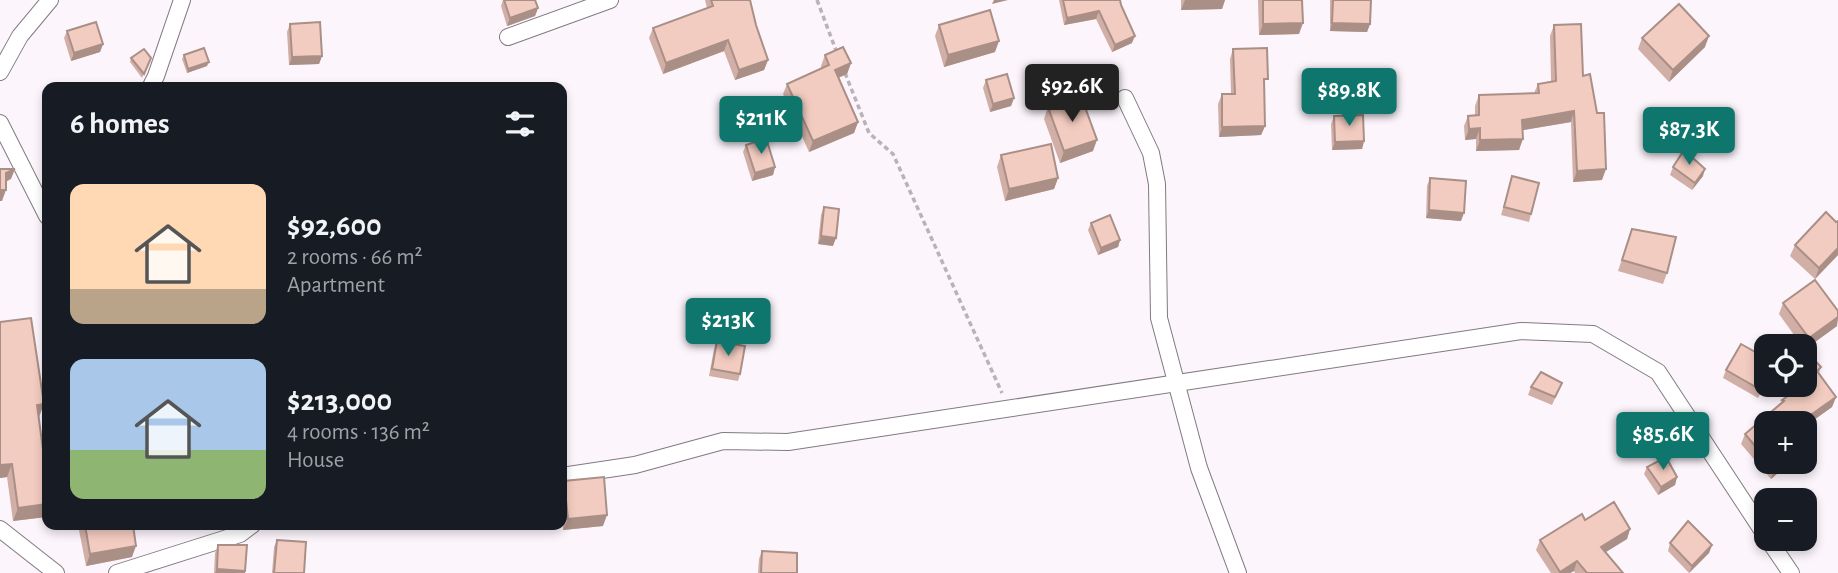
<!DOCTYPE html>
<meta charset="utf-8">
<style>
:root{--surface:#171b24;--page:#242831;--text:#f1f3f6;--muted:#9ea1a6;--accent:#0f766e}
body{margin:0;font-family:"Alegreya Sans",sans-serif;background:var(--page);color:var(--text);height:100vh;display:flex;flex-direction:column;font-size:26px;white-space:nowrap}
*{box-sizing:border-box;margin:0}
p{font-size:23px;color:var(--muted)}
.icon{flex:none;width:38px;height:38px;fill:none;stroke:currentColor;stroke-width:2;stroke-linecap:round;stroke-linejoin:round}
.map{position:relative;flex:1;overflow:hidden}
.sheet{position:absolute;left:42px;top:82px;width:525px;height:448px;display:flex;flex-direction:column;background:var(--surface);border-radius:14px;box-shadow:0 4px 10px #0003}
.sheet>*{flex:none}
.controls{position:absolute;left:1754px;top:334px;display:grid;gap:14px}
.controls a{display:grid;place-items:center;width:63px;height:63px;border-radius:14px;background:var(--surface);box-shadow:0 4px 10px #0003;font-size:35px}
.price{position:absolute;translate:-50% -60px;padding:0 16px;border-radius:7px;background:var(--accent);color:#fff;font-size:23px;line-height:46px;filter:drop-shadow(0 2px 4px #0008)}
.price::after{content:'';position:absolute;left:50%;top:42px;width:21px;height:16px;margin-left:-10px;background:inherit;clip-path:polygon(0 0,100% 0,50% 100%)}
.price.current{background:#222;color:#fff}
ul{padding:0;list-style:none}
li{display:flex;align-items:center;gap:21px;height:175px;padding:0 28px}
li span{display:grid;place-items:center;flex:none;width:196px;height:140px;border-radius:14px;color:#555}
li>.icon{margin-inline-start:auto}
span .icon{width:84px;height:84px;fill:#fffc;stroke-width:1}
li b{font-size:30px}
h2{display:flex;justify-content:space-between;align-items:center;height:84px;padding:0 28px;font-size:30px}
.map>svg:first-child{display:block}
.lines{fill:none;stroke-linecap:round;stroke-linejoin:round}
.street-casing{stroke:#817b81;stroke-width:18}
.path{stroke:#b9b3b9;stroke-width:3.5;stroke-dasharray:5 3.5;stroke-linecap:butt}
.street{stroke:#fff;stroke-width:16}
.wall{fill:#d1afa6}
.shaded-wall{fill:#aa8f87}
.building{fill:#f3ccc1;stroke:#aa8f87;stroke-width:2}
</style>
<div class="map">
<svg width="1838" height="573" viewBox="0 0 1838 573">
<rect width="100%" height="100%" fill="#fcf5fc"/>
<g class="lines">
<g class="street-casing">
<g id="street">
<polyline points="508,37 610,0"/>
<polyline points="0,72 20,36 50,0"/>
<polyline points="150,88 156,76 182,0"/>
<polyline points="1125,98 1151,153 1157,184 1159,318 1199,468 1238,573"/>
<polyline points="0,123 47,216"/>
<polyline points="562,476 635,465 723,441 788,442 1521,331 1593,334 1658,372 1766,536"/>
<polyline points="0,529 56,573"/>
<polyline points="1768,539 1791,573"/>
<polyline points="117,573 240,534 252,525"/>
</g>
</g>
<g class="path">
<polyline points="817,0 837,53"/>
<polyline points="845,73 869,133 893,154 1002,393"/>
</g>
<use href="#street" class="street"/>
</g>
<g class="wall">
<polygon points="503,0 535,0 538,8 535,16 507,26 501,6"/>
<polygon points="705,0 750,0 756,25 768,60 764,70 735,80 724,51 663,74 649,38 653,28 707,8"/>
<polygon points="1059,0 1120,0 1132,43 1112,52 1096,19 1064,25"/>
<polygon points="1181,0 1225,0 1222,9 1181,10"/>
<polygon points="1258,0 1302,0 1299,34 1259,35"/>
<polygon points="1330,0 1371,0 1370,24 1367,32 1330,31"/>
<polygon points="290,24 322,56 319,64 289,65 287,32"/>
<polygon points="939,25 995,52 944,67 935,36"/>
<polygon points="1554,25 1583,76 1602,180 1573,182 1571,122 1523,130 1519,150 1476,151 1476,139 1465,140 1464,126 1468,116 1475,115 1475,106 1479,95 1534,93 1538,84 1551,81 1550,36"/>
<polygon points="67,31 103,44 100,52 71,61 64,38"/>
<polygon points="1642,38 1705,47 1669,82 1638,49"/>
<polygon points="1233,49 1264,88 1265,126 1261,135 1219,137 1218,104 1222,94 1231,94 1230,59"/>
<polygon points="184,55 207,66 187,73 182,59"/>
<polygon points="825,55 851,63 847,74 838,78 858,122 854,133 809,152 783,94 787,84 821,68 821,66"/>
<polygon points="131,58 151,58 142,78 130,62"/>
<polygon points="986,80 1014,98 1011,106 990,112 983,88"/>
<polygon points="1048,107 1093,151 1060,163 1044,119"/>
<polygon points="1334,116 1364,141 1362,149 1332,150 1331,124"/>
<polygon points="47,123 47,139 44,131"/>
<polygon points="746,145 775,167 773,175 752,181 743,152"/>
<polygon points="1001,155 1058,178 1054,189 1005,201 997,167"/>
<polygon points="1673,167 1703,176 1692,190 1670,175"/>
<polygon points="1512,176 1531,214 1529,222 1501,215"/>
<polygon points="1430,178 1461,221 1426,218 1427,186"/>
<polygon points="824,207 833,246 818,244 821,215"/>
<polygon points="1838,221 1838,255 1815,279 1790,256 1795,245"/>
<polygon points="1091,223 1120,240 1118,247 1098,255 1088,230"/>
<polygon points="1632,229 1667,273 1663,284 1618,271"/>
<polygon points="1783,303 1838,311 1837,326 1804,350 1804,346 1802,346 1779,314"/>
<polygon points="717,341 740,374 738,381 709,376 714,349"/>
<polygon points="1804,357 1821,367 1819,373 1836,397 1832,407 1804,427 1804,424 1766,424 1766,462 1791,462 1771,479 1741,444 1745,434 1781,404 1782,400 1798,388 1795,385 1804,385"/>
<polygon points="1766,358 1766,384 1758,398 1723,378 1726,370"/>
<polygon points="1562,383 1552,405 1528,395 1531,387"/>
<polygon points="39,417 47,479 47,512 46,517 13,521 7,477 0,478"/>
<polygon points="1647,467 1677,477 1675,485 1658,495 1644,474"/>
<polygon points="564,481 603,526 563,530 562,513 562,486"/>
<polygon points="78,525 133,525 132,557 86,566"/>
<polygon points="1630,529 1627,539 1605,552 1623,573 1575,573 1574,571 1570,573 1551,573 1536,550 1540,540"/>
<polygon points="277,540 304,573 272,573 274,547"/>
<polygon points="1670,543 1712,545 1709,553 1689,573 1668,551"/>
<polygon points="218,545 245,571 245,573 214,573 215,553"/>
<polygon points="762,551 797,573 758,573 759,559"/>
</g>
<g class="shaded-wall">
<polygon points="994,0 1008,0 992,4"/>
<polygon points="1185,0 1225,0 1222,9 1181,10"/>
<polygon points="538,8 535,16 507,26 510,18"/>
<polygon points="1099,11 1096,19 1064,25 1067,18"/>
<polygon points="1303,23 1299,34 1259,35 1263,24"/>
<polygon points="1332,23 1370,24 1367,32 1330,31"/>
<polygon points="1135,36 1132,43 1112,52 1115,45"/>
<polygon points="1709,36 1705,47 1669,82 1673,70"/>
<polygon points="728,40 724,51 663,74 666,63"/>
<polygon points="999,41 995,52 944,67 948,55"/>
<polygon points="103,44 100,52 71,61 74,53"/>
<polygon points="322,56 319,64 289,65 292,57"/>
<polygon points="768,60 764,70 735,80 739,70"/>
<polygon points="209,62 207,66 187,73 188,69"/>
<polygon points="851,63 847,74 831,81 835,70"/>
<polygon points="1014,98 1011,106 990,112 993,104"/>
<polygon points="1574,111 1571,122 1518,131 1522,120"/>
<polygon points="858,122 854,133 809,152 813,141"/>
<polygon points="1265,126 1261,135 1219,137 1222,127"/>
<polygon points="1480,128 1476,139 1465,140 1469,129"/>
<polygon points="1523,139 1519,150 1476,151 1480,140"/>
<polygon points="1097,140 1093,151 1060,163 1064,151"/>
<polygon points="1364,141 1362,149 1332,150 1335,142"/>
<polygon points="775,167 773,175 752,181 755,173"/>
<polygon points="15,169 11,179 2,184 6,173"/>
<polygon points="1606,169 1602,180 1573,182 1577,171"/>
<polygon points="1705,169 1703,176 1692,190 1695,183"/>
<polygon points="1058,178 1054,189 1005,201 1009,189"/>
<polygon points="0,190 6,190 2,201 0,201"/>
<polygon points="1429,210 1464,213 1461,221 1426,218"/>
<polygon points="821,236 836,238 833,246 818,244"/>
<polygon points="1120,240 1118,247 1098,255 1101,248"/>
<polygon points="1838,248 1838,255 1815,279 1819,268"/>
<polygon points="1838,317 1837,326 1804,350 1809,338"/>
<polygon points="1836,397 1832,407 1804,427 1804,424 1798,424"/>
<polygon points="44,404 39,417 37,405"/>
<polygon points="1811,439 1807,449 1804,451 1804,444"/>
<polygon points="1782,462 1791,462 1771,479 1774,469"/>
<polygon points="12,464 7,477 0,478 0,465"/>
<polygon points="1677,477 1675,485 1658,495 1661,487"/>
<polygon points="47,504 47,512 46,517 13,521 18,508"/>
<polygon points="607,515 603,526 563,530 568,519"/>
<polygon points="1630,529 1627,539 1598,557 1601,547"/>
<polygon points="1712,545 1709,553 1689,573 1692,566"/>
<polygon points="136,546 132,557 86,566 90,554"/>
<polygon points="1577,561 1574,571 1570,573 1559,573 1560,572"/>
<polygon points="217,569 245,571 245,573 215,573"/>
</g>
<g class="building">
<polygon points="504,0 535,0 538,8 510,18"/>
<polygon points="711,0 750,0 756,25 768,60 739,70 728,40 666,63 653,28 713,6"/>
<polygon points="1063,0 1120,0 1121,5 1135,36 1115,45 1099,11 1067,18"/>
<polygon points="1263,0 1302,0 1303,23 1263,24"/>
<polygon points="1333,0 1371,0 1370,24 1332,23"/>
<polygon points="1679,4 1709,36 1673,70 1642,38"/>
<polygon points="990,10 999,41 948,55 939,25"/>
<polygon points="96,22 103,44 74,53 67,31"/>
<polygon points="320,22 322,56 292,57 290,24"/>
<polygon points="1581,24 1583,76 1590,74 1597,113 1604,113 1606,169 1577,171 1574,111 1522,120 1523,139 1480,140 1480,128 1469,129 1468,116 1479,115 1479,95 1539,93 1538,84 1556,81 1554,25"/>
<polygon points="843,47 851,63 835,70 858,122 813,141 787,84 829,65 825,55"/>
<polygon points="204,48 209,62 188,69 184,55"/>
<polygon points="1267,48 1268,79 1264,79 1265,126 1222,127 1222,94 1235,94 1233,49"/>
<polygon points="144,49 151,58 144,74 131,58"/>
<polygon points="1007,74 1014,98 993,104 986,80"/>
<polygon points="1081,96 1097,140 1064,151 1048,107"/>
<polygon points="1363,115 1364,141 1335,142 1334,116"/>
<polygon points="766,138 775,167 755,173 746,145"/>
<polygon points="1051,144 1058,178 1009,189 1001,155"/>
<polygon points="1684,150 1705,169 1695,183 1673,167"/>
<polygon points="0,169 15,169 6,173 6,190 0,190"/>
<polygon points="1512,176 1539,183 1531,214 1504,207"/>
<polygon points="1430,178 1466,181 1464,213 1429,210"/>
<polygon points="824,207 839,209 836,238 821,236"/>
<polygon points="1826,212 1836,222 1838,221 1838,248 1819,268 1795,245"/>
<polygon points="1110,215 1120,240 1101,248 1091,223"/>
<polygon points="1632,229 1676,237 1667,273 1622,260"/>
<polygon points="1815,280 1838,311 1838,317 1809,338 1783,303"/>
<polygon points="31,318 44,404 37,405 47,479 47,504 18,508 12,464 0,465 0,322"/>
<polygon points="717,341 745,346 740,374 712,369"/>
<polygon points="1741,344 1766,358 1766,381 1761,390 1726,370"/>
<polygon points="1808,353 1821,367 1817,371 1836,397 1798,424 1766,424 1766,459 1745,434 1784,401 1782,400 1804,385 1806,383 1804,381 1804,357"/>
<polygon points="1541,372 1562,383 1555,397 1531,387"/>
<polygon points="1804,431 1811,439 1804,444"/>
<polygon points="1666,457 1677,477 1661,487 1647,467"/>
<polygon points="1768,462 1782,462 1774,469"/>
<polygon points="604,477 607,515 568,519 564,481"/>
<polygon points="1614,502 1630,529 1601,547 1623,573 1587,573 1577,561 1560,572 1540,540 1582,514 1585,520"/>
<polygon points="1688,521 1712,545 1692,566 1670,543"/>
<polygon points="85,525 133,525 136,546 90,554"/>
<polygon points="277,540 306,542 304,573 274,573"/>
<polygon points="218,545 247,545 245,571 217,569"/>
<polygon points="762,551 797,553 797,573 761,573"/>
</g>
</svg>
<div class="controls">
<a><svg class="icon" aria-label="locate" viewBox="0 0 24 24"><circle cx="12" cy="12" r="6"/><path d="M12 2v4M12 18v4M2 12h4M18 12h4"/></svg></a>
<a>+</a>
<a>−</a>
</div>
<b class="price current" style="left:1072px;top:124px">$92.6K</b>
<b class="price" style="left:1349px;top:128px">$89.8K</b>
<b class="price" style="left:761px;top:156px">$211K</b>
<b class="price" style="left:1689px;top:167px">$87.3K</b>
<b class="price" style="left:728px;top:358px">$213K</b>
<b class="price" style="left:1663px;top:472px">$85.6K</b>
<section class="sheet">
<h2>6 homes<svg class="icon" aria-label="filters" viewBox="0 0 24 24"><path d="M4 7h16M4 17h16"/><circle cx="9" cy="7" r="2"/><circle cx="15" cy="17" r="2"/></svg></h2>
<ul>
<li><span style="background:linear-gradient(#ffd9b3 75%,#b9a48a 0)"><svg class="icon" aria-label="home" viewBox="0 0 24 24"><path d="M3 11l9-7 9 7M6 9v11h12V9"/></svg></span><div><b>$92,600</b><p>2 rooms · 66 m²</p><p>Apartment</p></div></li>
<li><span style="background:linear-gradient(#a9c7e8 65%,#8fb573 0)"><svg class="icon" aria-label="home" viewBox="0 0 24 24"><path d="M3 11l9-7 9 7M6 9v11h12V9"/></svg></span><div><b>$213,000</b><p>4 rooms · 136 m²</p><p>House</p></div></li>
</ul>
</section>
</div>
